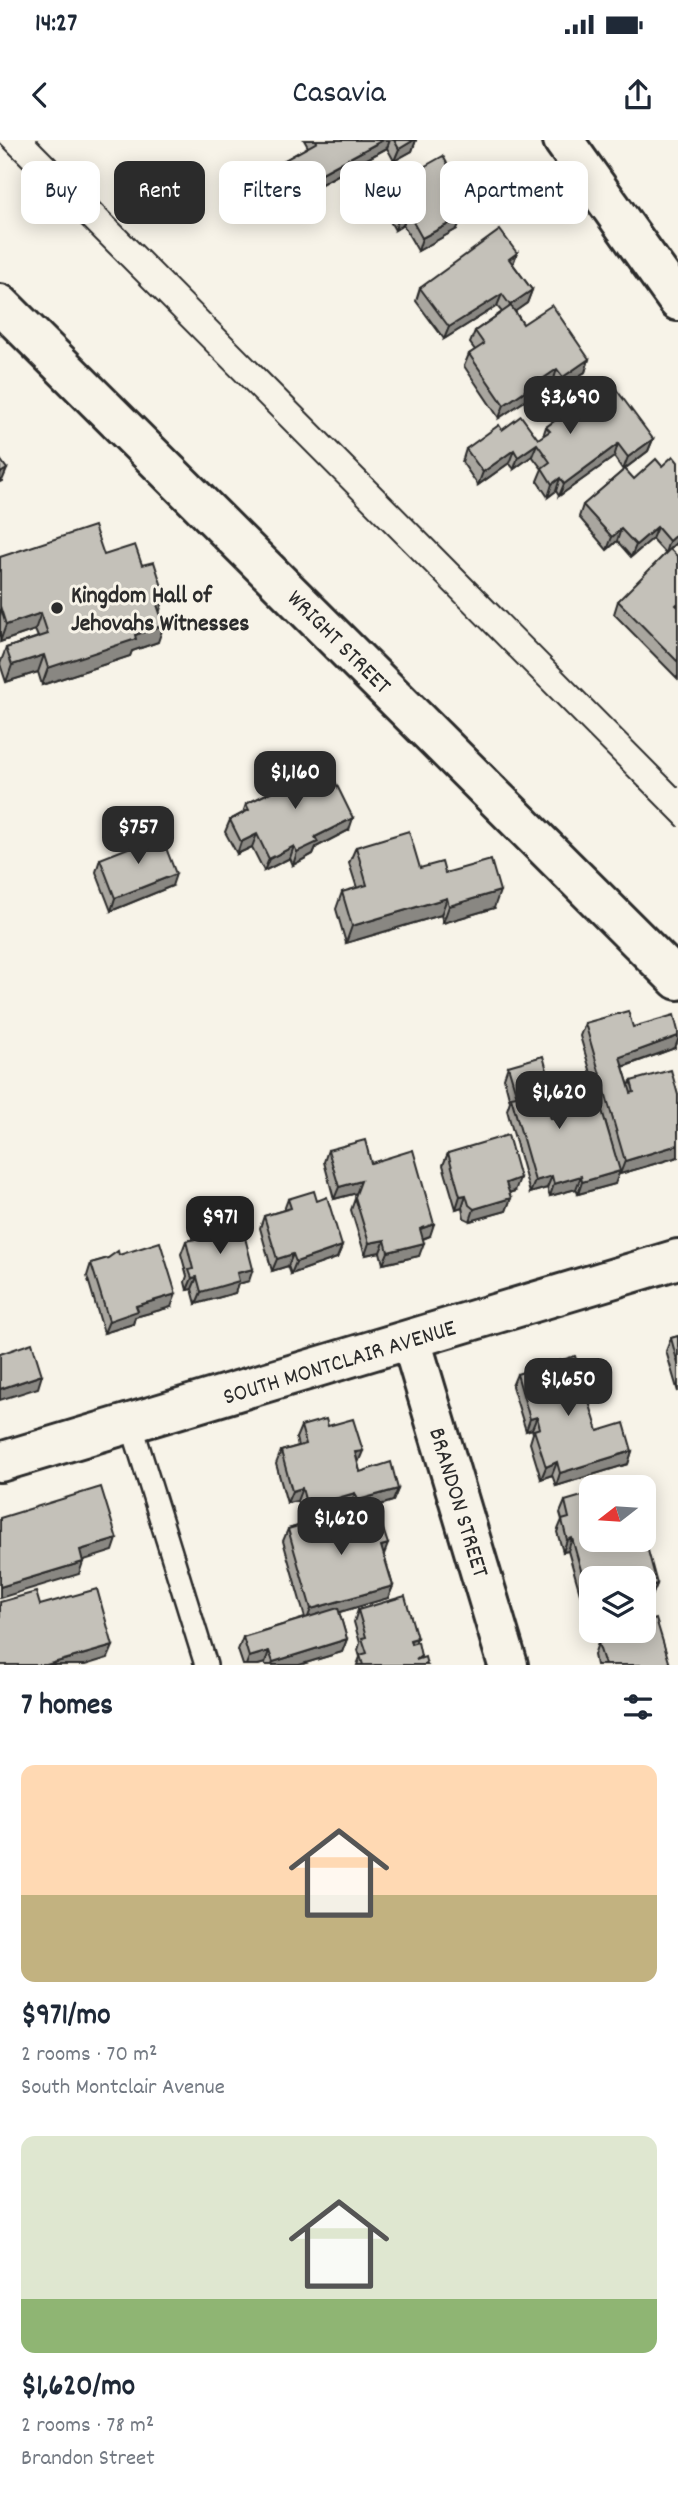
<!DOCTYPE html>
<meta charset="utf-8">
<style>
:root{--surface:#fff;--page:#f2f2f3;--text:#1f2937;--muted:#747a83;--accent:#2b2b2b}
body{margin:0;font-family:Dekko,sans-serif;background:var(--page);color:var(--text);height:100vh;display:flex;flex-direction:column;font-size:26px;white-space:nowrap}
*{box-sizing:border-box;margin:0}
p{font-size:23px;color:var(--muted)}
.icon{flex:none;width:38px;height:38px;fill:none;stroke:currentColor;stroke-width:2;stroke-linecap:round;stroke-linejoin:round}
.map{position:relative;height:1525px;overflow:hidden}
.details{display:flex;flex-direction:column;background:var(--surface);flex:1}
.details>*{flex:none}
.hud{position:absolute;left:21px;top:21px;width:637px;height:63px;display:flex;gap:14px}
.needle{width:46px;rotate:253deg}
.fabs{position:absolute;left:579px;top:1335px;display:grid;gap:14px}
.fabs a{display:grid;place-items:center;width:77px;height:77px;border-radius:14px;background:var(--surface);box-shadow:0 4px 18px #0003;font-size:35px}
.price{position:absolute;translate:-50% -60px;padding:0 16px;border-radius:14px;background:var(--accent);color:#fff;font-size:23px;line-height:46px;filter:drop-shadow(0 2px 4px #0008)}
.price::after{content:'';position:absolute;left:50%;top:42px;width:21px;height:16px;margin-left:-10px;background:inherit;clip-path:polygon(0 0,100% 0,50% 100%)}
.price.selected{background:#222;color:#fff}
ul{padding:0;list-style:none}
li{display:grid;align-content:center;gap:14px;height:371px;padding:0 21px}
li span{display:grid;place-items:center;height:217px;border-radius:14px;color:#555}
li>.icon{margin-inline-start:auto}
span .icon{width:126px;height:126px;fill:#fffc;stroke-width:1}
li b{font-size:30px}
h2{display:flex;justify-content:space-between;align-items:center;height:84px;padding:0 21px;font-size:30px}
.pill{padding:0 24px;border-radius:14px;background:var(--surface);box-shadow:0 4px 18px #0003;font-size:24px;line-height:63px}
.pill.selected{background:var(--accent);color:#fff}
.status{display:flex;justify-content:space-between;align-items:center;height:49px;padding:0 35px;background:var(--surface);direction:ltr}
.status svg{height:19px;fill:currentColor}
header{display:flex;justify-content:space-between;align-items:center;height:91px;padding:0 21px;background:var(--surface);font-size:32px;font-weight:600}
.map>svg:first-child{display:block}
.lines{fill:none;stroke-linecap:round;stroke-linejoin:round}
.lane-casing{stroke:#2b2b2b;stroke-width:26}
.street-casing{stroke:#2b2b2b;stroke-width:44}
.secondary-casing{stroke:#2b2b2b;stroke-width:44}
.lane{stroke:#f7f3e8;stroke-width:21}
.street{stroke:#f7f3e8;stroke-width:38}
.secondary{stroke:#f7f3e8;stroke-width:38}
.tram{stroke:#2b2b2b;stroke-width:2}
.wall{fill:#a9a69f;stroke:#2b2b2b;stroke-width:2}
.shaded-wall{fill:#898782;stroke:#2b2b2b;stroke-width:2}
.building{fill:#c4c1b9;stroke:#2b2b2b;stroke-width:2}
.poi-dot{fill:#2b2b2b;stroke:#f7f3e8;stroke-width:2.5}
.labels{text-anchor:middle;stroke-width:6;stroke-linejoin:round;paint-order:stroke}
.poi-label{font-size:24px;font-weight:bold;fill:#2b2b2b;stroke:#f7f3e8;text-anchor:start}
.street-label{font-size:24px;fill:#2b2b2b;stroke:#f7f3e8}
</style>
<div class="status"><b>14:27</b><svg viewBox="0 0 49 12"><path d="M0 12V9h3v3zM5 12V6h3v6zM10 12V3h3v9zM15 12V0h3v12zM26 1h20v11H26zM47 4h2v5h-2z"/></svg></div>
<header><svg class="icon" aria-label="back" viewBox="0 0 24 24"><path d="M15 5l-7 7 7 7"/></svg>Casavia<svg class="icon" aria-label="share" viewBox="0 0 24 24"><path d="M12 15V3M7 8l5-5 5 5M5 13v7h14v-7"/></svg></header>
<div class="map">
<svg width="678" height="1525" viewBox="0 0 678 1525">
<rect width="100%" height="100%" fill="#f7f3e8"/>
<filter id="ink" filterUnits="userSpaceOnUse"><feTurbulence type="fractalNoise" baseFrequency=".0143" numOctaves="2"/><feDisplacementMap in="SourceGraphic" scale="14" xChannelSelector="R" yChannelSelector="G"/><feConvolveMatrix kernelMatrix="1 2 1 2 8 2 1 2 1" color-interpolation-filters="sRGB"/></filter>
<g filter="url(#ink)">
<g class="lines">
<g class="lane-casing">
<polyline id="lane" points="131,1283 206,1525"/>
</g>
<g class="street-casing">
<g id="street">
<polyline points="563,0 678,161"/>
<polyline points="411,1200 508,1525"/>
<polyline points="0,1322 678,1119"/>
</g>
</g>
<g class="secondary-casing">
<polyline id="secondary" points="0,164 678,840"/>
</g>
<use href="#lane" class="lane"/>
<use href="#street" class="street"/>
<use href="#secondary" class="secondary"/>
<g class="tram">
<polyline points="37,0 678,647"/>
<polyline points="0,3 678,686"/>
</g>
</g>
<g class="wall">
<polygon points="304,0 416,0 412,11 394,21 387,8 294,59 280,33 285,20 308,7"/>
<polygon points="384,49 460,68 458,70 457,89 418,111 403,85 395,90 379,62"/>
<polygon points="517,113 513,124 532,150 527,163 515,171 523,184 589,219 585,232 558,249 553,242 499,278 464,226 469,214 475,210 470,203 475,191 502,172 497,166 444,199 416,161 420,148"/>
<polygon points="546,287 653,299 648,311 623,330 614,317 559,356 556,351 548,357 537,341 542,329 532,316 514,329 509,323 478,345 462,322 466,309 502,290 538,299 543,296"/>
<polygon points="625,329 678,401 665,413 652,399 631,417 617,401 607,410 579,377 583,365"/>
<polygon points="104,415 142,425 165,456 159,471 158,502 132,511 130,516 42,545 38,532 6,542 0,524 6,508 38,497 35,490 0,502 0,417"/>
<polygon points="678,417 678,539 614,474 618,461"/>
<polygon points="287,635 349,690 316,707 313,714 293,725 290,718 264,731 252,707 237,714 225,692 230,680 243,673 246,664 283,646"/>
<polygon points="356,707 420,728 445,733 494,768 443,783 441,775 346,803 336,769 342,752 357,748 349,723"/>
<polygon points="100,719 172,746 111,771 96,732"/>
<polygon points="585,883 678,891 678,900 675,908 623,927 629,946 631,941 678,955 678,1017 620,1034 605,980 615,1044 578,1054 576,1049 550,1056 547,1048 530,1053 507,970 510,961 504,938 508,926 547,961 546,961 551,979 601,967 580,896"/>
<polygon points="328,1010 371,1023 430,1096 423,1099 419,1116 383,1124 380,1112 365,1115 351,1070 357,1053 334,1059 324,1022"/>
<polygon points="448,1013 515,1051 509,1053 511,1058 506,1071 470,1081 464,1078 462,1067 456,1069 443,1025"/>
<polygon points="288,1059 317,1061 342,1106 337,1118 291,1134 288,1126 272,1131 260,1088 264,1076 284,1070"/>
<polygon points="216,1085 249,1141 238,1144 235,1153 196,1164 192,1149 187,1150 185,1142 187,1136 181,1114 186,1101 192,1100 194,1093 202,1097 213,1094"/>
<polygon points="119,1115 171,1167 135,1177 133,1184 104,1193 87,1136 91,1123"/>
<polygon points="678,1196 678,1252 666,1211 671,1198"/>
<polygon points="517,1234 598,1291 632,1311 628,1324 556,1346 552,1335 541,1339 530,1303 533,1293 532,1289 526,1291 512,1246"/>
<polygon points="301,1286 328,1286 358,1323 360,1332 398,1349 393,1361 368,1369 384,1415 393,1446 388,1458 339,1472 347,1499 342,1512 299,1525 265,1525 265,1523 258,1525 243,1525 238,1510 243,1497 305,1478 283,1401 288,1389 352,1370 351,1365 303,1379 297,1361 287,1363 276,1324 281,1311 298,1306 296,1298"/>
<polygon points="565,1361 638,1406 657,1444 652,1456 644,1458 644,1438 592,1473 586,1474 568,1411 563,1412 557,1392 562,1380 560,1373"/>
<polygon points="358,1470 417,1498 415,1502 421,1516 420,1519 427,1525 357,1525 360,1517 358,1510 360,1503 354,1482"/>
<polygon points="621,1491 644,1491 670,1525 596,1525 594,1515 598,1503 619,1497"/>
</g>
<g class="shaded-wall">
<polygon points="383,0 390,0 387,8 294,59 298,46"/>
<polygon points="414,0 416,0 412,11 394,21 399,9"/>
<polygon points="465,56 460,68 449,74 454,62"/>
<polygon points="408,73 403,85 395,90 399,77"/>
<polygon points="462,77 457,89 418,111 422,98"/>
<polygon points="517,113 512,126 509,119"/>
<polygon points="532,150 527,163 506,178 510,165"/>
<polygon points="502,154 497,166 444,199 449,187"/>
<polygon points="589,219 585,232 558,249 563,237"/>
<polygon points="557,229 553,242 499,278 504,265"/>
<polygon points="653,299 648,311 623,330 628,317"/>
<polygon points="537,304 532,316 514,329 518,317"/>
<polygon points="618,304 614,317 559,356 564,344"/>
<polygon points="514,310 509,323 478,345 483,332"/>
<polygon points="7,329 2,341 0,342 0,333"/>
<polygon points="560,338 556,351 548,357 552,344"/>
<polygon points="657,387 652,399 631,417 636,405"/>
<polygon points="621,389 617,401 607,410 612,397"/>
<polygon points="678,393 678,401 665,413 669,401"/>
<polygon points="165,456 159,473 155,459"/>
<polygon points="41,473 35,490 0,502 6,485"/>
<polygon points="164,485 158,502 132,511 130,516 42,545 48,528 135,495"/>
<polygon points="44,515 38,532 6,542 12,525"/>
<polygon points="353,678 349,690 316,707 313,714 293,725 297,712 315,697"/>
<polygon points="257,694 252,707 237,714 241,702"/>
<polygon points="294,706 290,718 264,731 269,719"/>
<polygon points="176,734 172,746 111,771 115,758"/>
<polygon points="500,751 494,768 443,783 449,766"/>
<polygon points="447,758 441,775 346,803 352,786"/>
<polygon points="678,896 678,900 675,908 616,929 620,917"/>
<polygon points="552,948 547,961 539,963 543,950"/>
<polygon points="678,1005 678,1017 620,1034 625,1021"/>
<polygon points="620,1031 615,1044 578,1054 582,1042"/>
<polygon points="552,1036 547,1048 530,1053 535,1041"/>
<polygon points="581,1036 576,1049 550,1056 554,1044"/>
<polygon points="520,1038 515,1051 501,1055 506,1043"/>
<polygon points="361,1041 357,1053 334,1059 339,1047"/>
<polygon points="466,1055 462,1067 456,1069 460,1056"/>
<polygon points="511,1058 506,1071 470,1081 474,1069"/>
<polygon points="434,1084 430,1096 416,1101 420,1089"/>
<polygon points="385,1100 380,1112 365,1115 369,1103"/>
<polygon points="424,1103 419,1116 383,1124 388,1112"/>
<polygon points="342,1106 337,1118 291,1134 296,1122"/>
<polygon points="293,1114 288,1126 272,1131 277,1119"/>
<polygon points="253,1129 249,1141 238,1144 235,1153 196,1164 201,1152 237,1133"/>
<polygon points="197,1137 192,1149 187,1150 192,1138"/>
<polygon points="176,1154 171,1167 135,1177 133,1184 104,1193 109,1181 136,1166"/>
<polygon points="42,1235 38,1248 0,1260 0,1249"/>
<polygon points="537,1277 532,1289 526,1291 530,1279"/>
<polygon points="363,1311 358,1323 355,1312"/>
<polygon points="632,1311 628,1324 556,1346 560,1333"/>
<polygon points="557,1322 552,1335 541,1339 546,1327"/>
<polygon points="302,1348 297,1361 287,1363 292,1351"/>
<polygon points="398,1349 393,1361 353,1373 358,1360"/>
<polygon points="355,1353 351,1365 303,1379 307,1367"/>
<polygon points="572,1398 568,1411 563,1412 567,1400"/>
<polygon points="117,1399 113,1411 75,1423 80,1410"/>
<polygon points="388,1404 383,1417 381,1406"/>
<polygon points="83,1422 79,1434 0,1458 0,1447"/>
<polygon points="657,1444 652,1456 644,1458 644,1447"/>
<polygon points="393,1446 388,1458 306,1482 311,1469"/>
<polygon points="592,1461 592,1473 586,1474 590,1462"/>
<polygon points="417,1498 413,1510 410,1500"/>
<polygon points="347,1499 342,1512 299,1525 272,1525 273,1522"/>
<polygon points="113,1506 108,1518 85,1525 46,1525"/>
<polygon points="269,1511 265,1523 258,1525 246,1525 249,1517"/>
</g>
<g class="building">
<polygon points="316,0 383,0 298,46 285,20 317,2"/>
<polygon points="394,0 414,0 399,9"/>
<polygon points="443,16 465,56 454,62 462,77 422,98 408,73 399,77 384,49"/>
<polygon points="500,90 517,113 509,119 532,150 510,165 502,154 449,187 420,148"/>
<polygon points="552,165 589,219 563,237 557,229 504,265 469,214 484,204 475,191 511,166 523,184"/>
<polygon points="610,241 653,299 628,317 618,304 564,344 560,338 552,344 542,328 550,322 537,304 518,317 514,310 483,332 466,309 499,285 502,290 521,276 538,299 550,291 546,287"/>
<polygon points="673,316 678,322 678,393 669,401 657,387 636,405 621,389 612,397 583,365 625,329 634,339 656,319 662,326"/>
<polygon points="0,319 7,329 0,333"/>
<polygon points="94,386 104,415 135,405 142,425 154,422 165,456 155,459 164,485 135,495 136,499 48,528 44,515 12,525 6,508 48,494 41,473 6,485 0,466 0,417"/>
<polygon points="670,409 678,417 678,463 676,465 678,467 678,522 618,461"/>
<polygon points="323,617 353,678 315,697 318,702 297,712 294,706 269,719 257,694 241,702 230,680 249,670 246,664 291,642 287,635"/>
<polygon points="409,691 420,728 442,722 445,733 491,720 500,751 449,766 447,758 352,786 342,752 367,745 356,707"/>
<polygon points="161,695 176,734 115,758 100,719"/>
<polygon points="628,871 633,887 674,875 678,891 678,896 620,917 631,953 634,952 631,941 671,930 678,955 678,1005 625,1021 585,883"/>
<polygon points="543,916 552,948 543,950 551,979 601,967 620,1031 582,1042 581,1036 554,1044 552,1036 535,1041 511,957 517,956 508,926"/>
<polygon points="508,995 520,1038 506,1043 511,1058 474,1069 469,1065 466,1055 460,1056 448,1013"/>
<polygon points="365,1000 371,1023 413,1010 434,1084 420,1089 424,1103 388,1112 385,1100 369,1103 355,1057 361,1041 339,1047 328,1010"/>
<polygon points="314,1051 317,1061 327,1057 342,1106 296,1122 293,1114 277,1119 264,1076 291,1068 288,1059"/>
<polygon points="240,1078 253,1129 237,1133 239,1141 201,1152 197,1137 192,1138 189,1130 193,1129 186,1101 196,1099 194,1093 201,1092 202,1097 218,1092 216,1085"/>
<polygon points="160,1102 176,1154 136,1166 138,1171 109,1181 91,1123 108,1118 118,1111 119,1115"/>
<polygon points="678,1196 678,1224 671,1198"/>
<polygon points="32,1203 42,1235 0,1249 0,1214"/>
<polygon points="575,1216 598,1291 624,1283 632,1311 560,1333 557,1322 546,1327 534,1290 540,1288 537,1277 530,1279 517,1234"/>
<polygon points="326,1279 328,1286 353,1279 363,1311 355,1312 360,1332 391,1322 398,1349 358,1360 355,1353 307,1367 302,1348 292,1351 281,1311 306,1304 301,1286"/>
<polygon points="101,1347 117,1399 80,1410 83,1422 0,1447 0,1378"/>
<polygon points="592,1353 592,1400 636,1400 638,1406 646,1403 657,1444 644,1447 644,1438 592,1438 592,1461 590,1462 572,1398 567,1400 562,1380 569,1378 565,1361"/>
<polygon points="367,1366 373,1385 381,1383 388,1404 381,1406 393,1446 311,1469 288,1389"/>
<polygon points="97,1449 113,1506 46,1525 0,1525 0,1462 36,1452 40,1465"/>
<polygon points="405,1456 417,1498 410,1500 411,1504 418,1502 421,1516 416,1520 425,1517 427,1525 363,1525 360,1515 367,1513 362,1498 366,1497 358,1470"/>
<polygon points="338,1468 347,1499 273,1522 269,1511 249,1517 243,1497"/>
<polygon points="656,1479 670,1525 605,1525 598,1503 624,1496 622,1491 644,1491 644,1483"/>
</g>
</g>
<circle class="poi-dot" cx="57" cy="468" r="7"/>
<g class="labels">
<g class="poi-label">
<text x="71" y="462">Kingdom Hall of<tspan x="71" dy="28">Jehovahs Witnesses</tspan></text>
</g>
<g class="street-label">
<text transform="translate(340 501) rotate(45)" y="8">WRIGHT STREET</text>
<text transform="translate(339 1221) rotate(-17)" y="8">SOUTH MONTCLAIR AVENUE</text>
<text transform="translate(460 1362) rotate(73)" y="8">BRANDON STREET</text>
</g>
</g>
</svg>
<div class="fabs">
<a><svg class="needle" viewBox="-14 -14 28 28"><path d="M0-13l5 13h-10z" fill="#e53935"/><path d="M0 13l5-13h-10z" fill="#747a83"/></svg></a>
<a><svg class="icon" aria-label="layers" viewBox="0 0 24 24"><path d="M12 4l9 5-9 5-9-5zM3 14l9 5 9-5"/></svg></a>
</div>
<b class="price" style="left:570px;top:296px">$3,690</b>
<b class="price" style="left:295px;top:671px">$1,160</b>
<b class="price" style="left:138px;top:726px">$757</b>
<b class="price" style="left:559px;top:991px">$1,620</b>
<b class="price selected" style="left:220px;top:1116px">$971</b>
<b class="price" style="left:568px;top:1278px">$1,650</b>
<b class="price" style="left:341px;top:1417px">$1,620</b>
<div class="hud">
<a class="pill">Buy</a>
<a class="pill selected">Rent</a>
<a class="pill">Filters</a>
<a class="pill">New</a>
<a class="pill">Apartment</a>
</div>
</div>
<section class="details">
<h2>7 homes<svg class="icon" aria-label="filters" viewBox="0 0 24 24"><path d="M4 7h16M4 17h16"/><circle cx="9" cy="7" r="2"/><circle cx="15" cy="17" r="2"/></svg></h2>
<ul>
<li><span style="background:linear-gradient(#ffd9b3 60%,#c2b280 0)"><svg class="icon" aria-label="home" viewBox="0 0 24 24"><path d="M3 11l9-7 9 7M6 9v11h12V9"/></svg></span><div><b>$971/mo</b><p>2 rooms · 70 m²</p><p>South Montclair Avenue</p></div></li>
<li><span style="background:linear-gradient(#dfe7d0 75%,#8fb573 0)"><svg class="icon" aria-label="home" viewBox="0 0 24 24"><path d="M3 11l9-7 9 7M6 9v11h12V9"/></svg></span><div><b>$1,620/mo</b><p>2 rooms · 78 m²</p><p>Brandon Street</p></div></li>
</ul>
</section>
